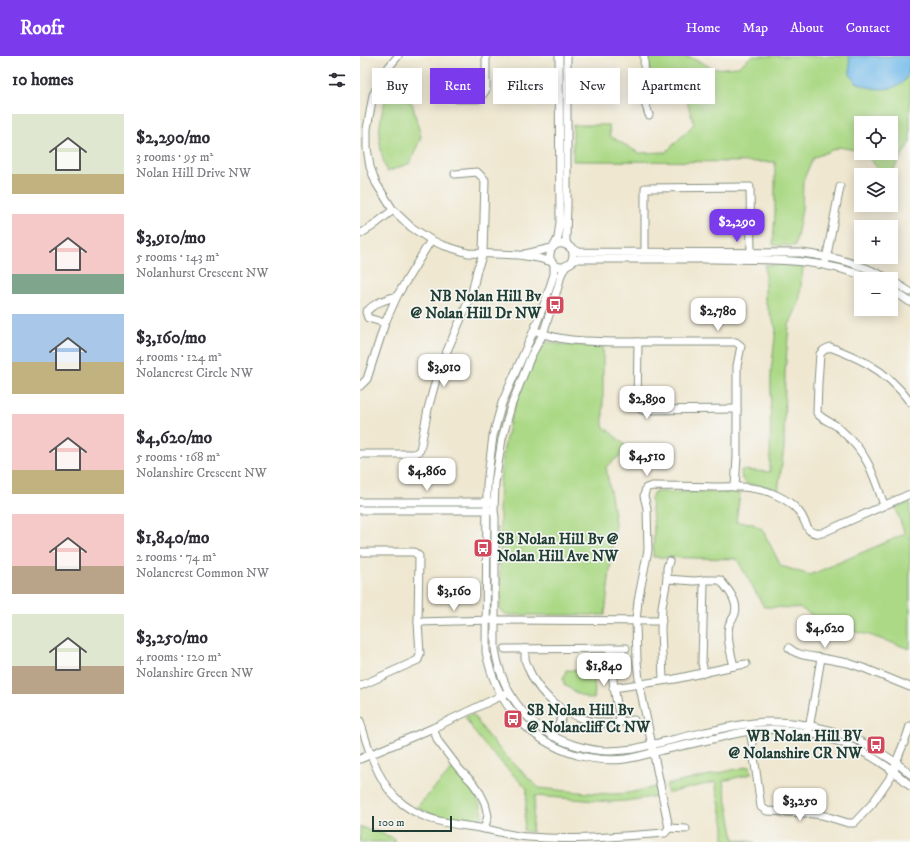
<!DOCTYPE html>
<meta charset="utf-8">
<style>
:root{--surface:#fff;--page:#f2f2f3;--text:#2b2b33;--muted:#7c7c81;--accent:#7c3aed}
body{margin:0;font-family:"IM FELL DW Pica",serif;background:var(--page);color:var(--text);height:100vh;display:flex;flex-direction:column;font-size:15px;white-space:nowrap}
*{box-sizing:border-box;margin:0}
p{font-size:13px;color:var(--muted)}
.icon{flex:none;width:22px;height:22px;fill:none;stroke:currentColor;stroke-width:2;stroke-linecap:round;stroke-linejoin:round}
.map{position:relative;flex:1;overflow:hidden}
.details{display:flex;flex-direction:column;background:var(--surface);width:360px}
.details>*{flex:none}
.guide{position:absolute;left:12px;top:12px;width:380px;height:36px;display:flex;gap:8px}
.controls{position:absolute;left:494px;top:60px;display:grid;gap:8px}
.controls a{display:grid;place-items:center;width:44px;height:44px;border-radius:0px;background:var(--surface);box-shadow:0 2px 10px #0003;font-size:20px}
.scale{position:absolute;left:12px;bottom:10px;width:80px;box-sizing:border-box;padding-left:4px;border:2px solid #1f3d34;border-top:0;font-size:11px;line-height:14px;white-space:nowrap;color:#1f3d34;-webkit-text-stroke:3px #f6f6f2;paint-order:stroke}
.price{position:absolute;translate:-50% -34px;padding:0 9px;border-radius:8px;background:#fff;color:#222;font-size:13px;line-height:26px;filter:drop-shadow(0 1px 2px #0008)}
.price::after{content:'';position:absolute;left:50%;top:24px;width:12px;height:9px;margin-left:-6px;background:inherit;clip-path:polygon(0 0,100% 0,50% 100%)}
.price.current{background:var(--accent);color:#fff}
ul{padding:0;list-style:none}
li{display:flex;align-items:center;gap:12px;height:100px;padding:0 12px}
li span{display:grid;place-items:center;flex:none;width:112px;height:80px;border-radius:0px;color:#555}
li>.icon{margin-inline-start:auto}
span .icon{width:48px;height:48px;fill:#fffc;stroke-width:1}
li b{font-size:17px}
h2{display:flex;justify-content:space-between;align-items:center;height:48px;padding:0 12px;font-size:17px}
.tag{padding:0 14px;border-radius:0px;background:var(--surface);box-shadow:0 2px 10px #0003;font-size:14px;line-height:36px}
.tag.current{background:var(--accent);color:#fff}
header{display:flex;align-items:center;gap:24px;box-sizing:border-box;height:56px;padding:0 20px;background:var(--accent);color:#fff}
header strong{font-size:19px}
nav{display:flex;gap:22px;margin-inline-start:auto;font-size:14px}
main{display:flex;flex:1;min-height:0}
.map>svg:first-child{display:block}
.green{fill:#acd986;stroke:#668b5d}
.water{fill:#74bbeb;stroke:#4a7c90}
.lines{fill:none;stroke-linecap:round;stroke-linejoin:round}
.minor-casing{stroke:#879282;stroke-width:9}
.minor{stroke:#fff;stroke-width:7}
.labels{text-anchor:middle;stroke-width:3.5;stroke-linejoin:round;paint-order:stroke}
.poi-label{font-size:15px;font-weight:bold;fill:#1f3d34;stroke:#f6f6f2;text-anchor:end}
</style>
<header>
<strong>Roofr</strong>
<nav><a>Home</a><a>Map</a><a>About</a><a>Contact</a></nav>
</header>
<main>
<section class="details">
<h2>10 homes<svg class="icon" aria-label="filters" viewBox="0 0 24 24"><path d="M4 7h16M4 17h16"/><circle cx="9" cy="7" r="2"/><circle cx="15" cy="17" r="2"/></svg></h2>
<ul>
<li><span style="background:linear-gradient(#dfe7d0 75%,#c2b280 0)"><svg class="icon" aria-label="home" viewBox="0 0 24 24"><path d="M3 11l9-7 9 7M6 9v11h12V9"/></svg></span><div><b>$2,290/mo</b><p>3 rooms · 95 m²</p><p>Nolan Hill Drive NW</p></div></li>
<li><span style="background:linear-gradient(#f6c9c9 75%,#7fa58c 0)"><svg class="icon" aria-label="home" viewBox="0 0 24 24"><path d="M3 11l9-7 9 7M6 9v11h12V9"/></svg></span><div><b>$3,910/mo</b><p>5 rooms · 143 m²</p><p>Nolanhurst Crescent NW</p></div></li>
<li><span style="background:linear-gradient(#a9c7e8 60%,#c2b280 0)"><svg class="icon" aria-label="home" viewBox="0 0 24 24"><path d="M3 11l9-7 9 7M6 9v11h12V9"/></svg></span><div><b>$3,160/mo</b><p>4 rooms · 124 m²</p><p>Nolancrest Circle NW</p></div></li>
<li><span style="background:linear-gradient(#f6c9c9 70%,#c2b280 0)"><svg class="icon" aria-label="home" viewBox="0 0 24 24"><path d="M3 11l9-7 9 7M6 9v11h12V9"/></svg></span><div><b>$4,620/mo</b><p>5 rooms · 168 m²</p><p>Nolanshire Crescent NW</p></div></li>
<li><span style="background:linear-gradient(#f6c9c9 65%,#b9a48a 0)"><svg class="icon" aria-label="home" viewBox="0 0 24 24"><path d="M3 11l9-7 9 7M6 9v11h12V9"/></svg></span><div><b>$1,840/mo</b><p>2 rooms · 74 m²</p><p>Nolancrest Common NW</p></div></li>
<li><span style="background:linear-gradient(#dfe7d0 65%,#b9a48a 0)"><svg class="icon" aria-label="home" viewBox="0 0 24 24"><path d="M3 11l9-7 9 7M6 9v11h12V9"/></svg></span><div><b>$3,250/mo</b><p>4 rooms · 120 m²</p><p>Nolanshire Green NW</p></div></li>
</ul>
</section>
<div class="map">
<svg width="550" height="786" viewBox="0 0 550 786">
<rect width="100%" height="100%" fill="#f6f6f2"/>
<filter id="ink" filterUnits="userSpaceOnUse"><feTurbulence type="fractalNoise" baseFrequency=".025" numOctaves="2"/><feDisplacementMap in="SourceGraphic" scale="8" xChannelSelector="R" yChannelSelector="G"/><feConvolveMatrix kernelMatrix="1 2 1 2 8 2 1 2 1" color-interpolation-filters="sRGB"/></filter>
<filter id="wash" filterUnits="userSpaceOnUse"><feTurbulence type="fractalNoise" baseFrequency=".012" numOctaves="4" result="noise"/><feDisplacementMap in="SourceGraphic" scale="16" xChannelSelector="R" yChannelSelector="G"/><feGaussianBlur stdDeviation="0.9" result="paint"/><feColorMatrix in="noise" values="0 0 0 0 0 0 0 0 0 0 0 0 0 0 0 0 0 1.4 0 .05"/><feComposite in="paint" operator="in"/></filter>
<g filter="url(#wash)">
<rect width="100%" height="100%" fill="#efe7d0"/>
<g class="green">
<polygon points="289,0 325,0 341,6 353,13 378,11 392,0 550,0 550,86 530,119 523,119 505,97 531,97 531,67 501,67 501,95 479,91 453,102 443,125 442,154 435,190 413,189 415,157 415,106 213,105 213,69 249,69 250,80 279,97 306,96 334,68 322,29 290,28"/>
<path d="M 28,36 L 52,47 L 61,81 L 50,107 L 27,116 C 16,86 18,65 28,36 Z"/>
<polygon points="422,208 443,211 439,247 429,269 425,317 424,392 418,436 409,431 402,430 387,428 382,423 381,414 410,416 411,316 416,273 405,245 405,209"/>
<path d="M 186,286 L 206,289 L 243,290 L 243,370 L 264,388 L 264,396 L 246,411 L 253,451 L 255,468 L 245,559 L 147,559 L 141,555 L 140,551 L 140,459 L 139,455 C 139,431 141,406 146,382 C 153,349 166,319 181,289 Z"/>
<polygon points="297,436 374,436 380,437 376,466 391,467 402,473 421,510 450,519 545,478 535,451 541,450 550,446 550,593 509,579 470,570 440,552 404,551 377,503 293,501 294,473 291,444 293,437"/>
<path d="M 206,614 C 214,615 225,612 233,616 L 235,634 L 234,643 C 224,643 211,634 204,628 L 203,623 L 205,619 Z"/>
<polygon points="113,658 127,679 148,702 179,732 229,737 253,738 268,737 296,731 298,740 267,745 250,746 175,740 172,776 164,775 167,733 127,692 116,678 105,661"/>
<polygon points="390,710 391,718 363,725 374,783 395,786 364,786 364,771 355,726 308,737 306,729"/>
<path d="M 93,712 C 104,724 115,735 121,751 C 123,757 124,762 118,765 C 98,764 74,762 57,751 Z"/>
<polygon points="0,770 10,775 18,776 31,781 36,786 0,786"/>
</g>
<path class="water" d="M 489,0 L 550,0 C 550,6 549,19 545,24 C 535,37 508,34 496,26 C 493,24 491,21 490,18 L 490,11 Z"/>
</g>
<g filter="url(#ink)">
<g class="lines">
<g class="minor-casing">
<g id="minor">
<polyline points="38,0 28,12 13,39 7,73 7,92 10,111 16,127 33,154 51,171 71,184 82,189 108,197 159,199 178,202 192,206"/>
<polyline points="207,0 207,150 206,180 206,185 208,190"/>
<polyline points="284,0 285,47 289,59"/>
<polyline points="97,43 119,43 126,34 126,0"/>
<polyline points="0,178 13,170 33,154"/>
<polyline points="194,190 198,182 200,166 199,0"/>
<path d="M 211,192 L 219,196 L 441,197 C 474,201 500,207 529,223"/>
<polyline points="285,196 285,132 390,131 391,199"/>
<polyline points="165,198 192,192"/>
<polyline points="466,204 480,131"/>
<path d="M 211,206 C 221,186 190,181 190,199 C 189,202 191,205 193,207 C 202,217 209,206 218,203 C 264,203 310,203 355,203 C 409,204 461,201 511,223"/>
<path d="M 194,209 L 194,218 L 186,243 L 174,274 L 142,347 L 133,380 L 127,428 L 126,596 C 136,647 167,684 217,699 C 232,703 249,705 265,703 C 278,701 291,697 303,694 C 321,690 339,686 357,682 C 370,679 384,675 398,674 C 444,671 492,685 529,712 C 536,718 544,723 550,730"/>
<path d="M 205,211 L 201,219 L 198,231 L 183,278 L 171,300 L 151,350 L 142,383 L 135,427 L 134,455 L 135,461 L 135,593 C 142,639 170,675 214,689 C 224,692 236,695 247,695 C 256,695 265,694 274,693 C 298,687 321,682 345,676 C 365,672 384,667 405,666 C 437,665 470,672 499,685 C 517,694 535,704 550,718"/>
<polyline points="531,224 550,236"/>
<polyline points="531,233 550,246"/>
<path d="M 25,267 L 8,262 L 6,256 C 15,246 25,244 37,240"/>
<path d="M 179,276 C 205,287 233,285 261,286 C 299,286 337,286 376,286 L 381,290 L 377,310 L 377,401 L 375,431"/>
<polyline points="278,286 277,350 282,354 377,353"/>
<polyline points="0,330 7,323 25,267 37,240 71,184"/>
<polyline points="0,398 55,398 60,394 68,353 78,316 112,237 117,214 123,198 125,124 117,116 95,118"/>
<polyline points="0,446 130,446"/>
<path d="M 524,449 C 514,420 508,398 484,377 C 481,374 478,371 475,369 C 468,365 462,363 457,357 L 458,327 L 460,298 L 464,294 L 470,291 C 483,296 496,301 508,308 C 524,317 539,331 550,346"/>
<polyline points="0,454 130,454"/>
<polyline points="0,496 54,496 59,500 58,566 60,598 58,604 0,630"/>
<polyline points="307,523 334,525 345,524"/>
<polyline points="58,566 134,564 302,565"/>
<path d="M 250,592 C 251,617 255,641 261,666"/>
<path d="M 429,592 C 438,600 449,600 461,602"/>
<polyline points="145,593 266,592"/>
<path d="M 165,593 C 165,596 165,599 165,602 C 165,606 168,610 169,614 C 181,643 211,664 243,667 C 253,668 264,665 274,664"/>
<path d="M 344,617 L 342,607 L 344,527 L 345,524 L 360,524 C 368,533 379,546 375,558 C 374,562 370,565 369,569 C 366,581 371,598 374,610"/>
<polyline points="303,624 301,573 302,551 307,523 307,512 309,505"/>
<polyline points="253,632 315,623 374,610 386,608"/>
<path d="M 0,665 C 7,689 18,725 36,742 C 61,766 88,767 120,772 C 136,775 152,780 168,781 C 214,785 260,780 305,777 L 309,772 L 280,631 L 277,606 L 276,565 L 278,545 L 288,494 L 287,452 L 284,440 L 286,432 L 292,430 C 312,430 332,430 353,431 C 374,431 396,429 416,439 C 425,443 434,449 440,457 C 448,468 445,479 462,477 L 550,438"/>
<polyline points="73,672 78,685 100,714 112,726 120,737 125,747 128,760 124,773"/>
<polyline points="390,672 401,751 407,755 445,757 462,759 488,767 494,767 512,748 534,716 536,706 546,682 550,670"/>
<polyline points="449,673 461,602 488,607 506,613 550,631"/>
<polyline points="193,680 201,664 205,655"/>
<polyline points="0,703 73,672 145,638"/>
<polyline points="309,772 326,773"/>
</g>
</g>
<use href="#minor" class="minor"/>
</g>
</g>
<defs>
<g id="bus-square" transform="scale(1)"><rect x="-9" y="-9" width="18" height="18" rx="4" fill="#d1495b" stroke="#f6f6f2"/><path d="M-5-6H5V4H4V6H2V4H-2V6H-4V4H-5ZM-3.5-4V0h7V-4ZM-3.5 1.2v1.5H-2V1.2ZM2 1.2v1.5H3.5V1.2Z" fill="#fff"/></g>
</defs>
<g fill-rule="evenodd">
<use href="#bus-square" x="195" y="249"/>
<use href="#bus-square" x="123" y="492"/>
<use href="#bus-square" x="153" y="663"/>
<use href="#bus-square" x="516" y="689"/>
</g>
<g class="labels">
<g class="poi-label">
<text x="181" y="245">NB Nolan Hill Bv<tspan x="181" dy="17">@ Nolan Hill Dr NW</tspan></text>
<text x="137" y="488" text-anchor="start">SB Nolan Hill Bv @<tspan x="137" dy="17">Nolan Hill Ave NW</tspan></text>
<text x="167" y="659" text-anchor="start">SB Nolan Hill Bv<tspan x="167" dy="17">@ Nolancliff Ct NW</tspan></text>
<text x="502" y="685">WB Nolan Hill BV<tspan x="502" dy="17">@ Nolanshire CR NW</tspan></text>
</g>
</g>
</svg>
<div class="controls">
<a><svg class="icon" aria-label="locate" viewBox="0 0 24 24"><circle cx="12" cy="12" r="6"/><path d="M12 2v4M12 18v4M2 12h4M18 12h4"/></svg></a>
<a><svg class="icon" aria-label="layers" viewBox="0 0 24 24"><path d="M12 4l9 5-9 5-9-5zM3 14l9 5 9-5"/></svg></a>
<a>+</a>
<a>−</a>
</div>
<div class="scale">100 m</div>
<b class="price current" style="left:377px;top:187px">$2,290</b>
<b class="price" style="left:358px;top:276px">$2,780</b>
<b class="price" style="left:84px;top:332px">$3,910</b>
<b class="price" style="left:287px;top:364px">$2,890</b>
<b class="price" style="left:287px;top:421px">$4,510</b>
<b class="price" style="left:67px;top:436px">$4,860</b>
<b class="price" style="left:94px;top:556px">$3,160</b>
<b class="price" style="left:465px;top:593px">$4,620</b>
<b class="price" style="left:244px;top:631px">$1,840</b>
<b class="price" style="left:440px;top:766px">$3,250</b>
<div class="guide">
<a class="tag">Buy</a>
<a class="tag current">Rent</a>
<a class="tag">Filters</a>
<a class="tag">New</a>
<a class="tag">Apartment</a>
</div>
</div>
</main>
